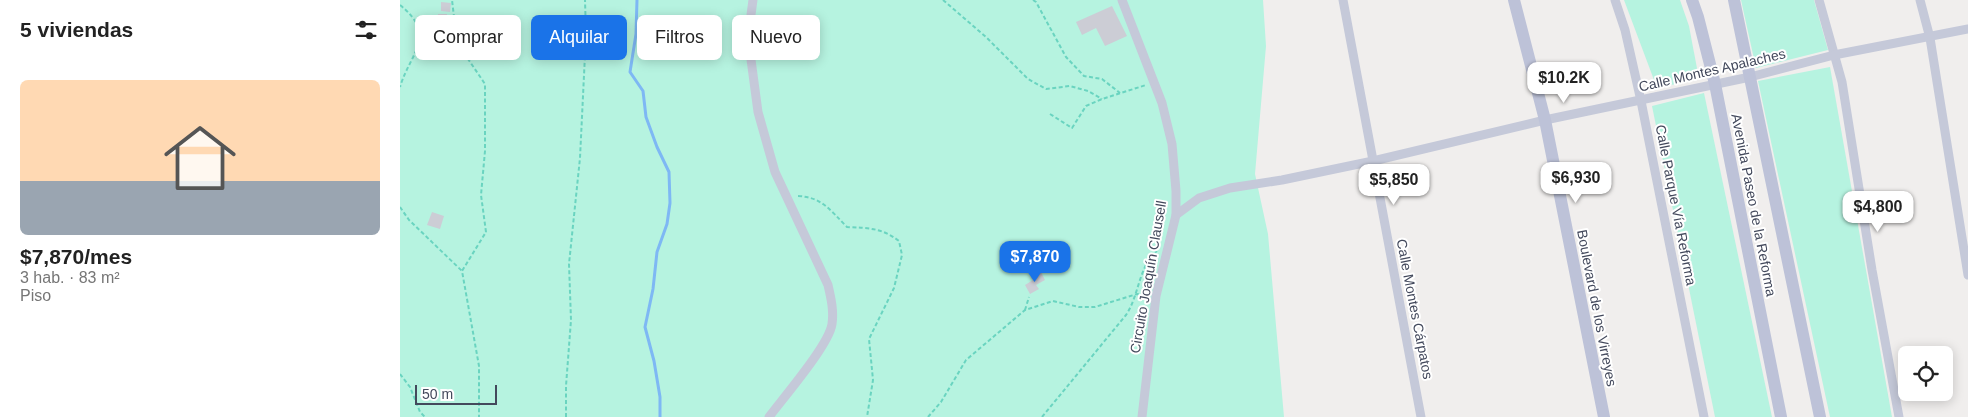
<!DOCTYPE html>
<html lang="es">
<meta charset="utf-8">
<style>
:root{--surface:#fff;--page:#f6f6f6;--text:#222;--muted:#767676;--line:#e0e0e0;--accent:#1a73e8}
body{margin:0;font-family:Helvetica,sans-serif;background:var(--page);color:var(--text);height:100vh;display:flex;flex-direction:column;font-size:19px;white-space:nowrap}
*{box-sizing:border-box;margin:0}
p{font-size:16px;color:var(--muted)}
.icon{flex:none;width:28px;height:28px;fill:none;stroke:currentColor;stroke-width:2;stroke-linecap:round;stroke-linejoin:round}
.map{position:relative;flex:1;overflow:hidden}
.sheet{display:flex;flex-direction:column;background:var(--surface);width:400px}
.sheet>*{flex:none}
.hud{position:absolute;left:15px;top:15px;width:475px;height:45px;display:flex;gap:10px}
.tools{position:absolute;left:1498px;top:346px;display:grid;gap:10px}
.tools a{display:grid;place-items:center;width:55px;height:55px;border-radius:8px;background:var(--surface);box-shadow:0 2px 12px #0003;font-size:25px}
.scale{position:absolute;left:15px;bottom:12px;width:82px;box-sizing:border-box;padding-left:5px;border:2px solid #43495c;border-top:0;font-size:14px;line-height:18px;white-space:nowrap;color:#43495c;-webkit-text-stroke:4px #fff;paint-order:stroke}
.price{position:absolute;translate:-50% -42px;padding:0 11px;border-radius:10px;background:#fff;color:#222;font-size:16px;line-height:32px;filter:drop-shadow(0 1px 2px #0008)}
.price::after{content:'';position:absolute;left:50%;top:30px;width:15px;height:11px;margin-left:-8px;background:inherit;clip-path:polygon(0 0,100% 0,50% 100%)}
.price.on{background:var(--accent);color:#fff}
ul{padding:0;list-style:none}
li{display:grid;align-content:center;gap:10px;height:265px;padding:0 20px}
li+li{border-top:1px solid var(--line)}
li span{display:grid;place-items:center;height:155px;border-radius:8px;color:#555}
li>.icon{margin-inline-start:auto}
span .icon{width:90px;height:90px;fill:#fffc;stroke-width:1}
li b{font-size:21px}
h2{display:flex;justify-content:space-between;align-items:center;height:60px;padding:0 20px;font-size:21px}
.chip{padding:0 18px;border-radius:8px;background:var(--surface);box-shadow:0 2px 12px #0003;font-size:18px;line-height:45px}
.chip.on{background:var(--accent);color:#fff}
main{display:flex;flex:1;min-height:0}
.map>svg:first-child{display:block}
.green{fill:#b6f3e0}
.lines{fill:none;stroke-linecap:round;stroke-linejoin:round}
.stream{stroke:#7eb8f4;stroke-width:3}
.building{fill:#cccdd5}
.path{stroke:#6ad4c0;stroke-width:2;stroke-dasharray:4 2.5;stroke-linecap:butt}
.street{stroke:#c5c9d9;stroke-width:9}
.secondary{stroke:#bdc2d8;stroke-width:12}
.labels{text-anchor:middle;stroke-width:4;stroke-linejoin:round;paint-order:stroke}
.street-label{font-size:14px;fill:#43495c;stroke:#fff}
</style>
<main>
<section class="sheet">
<h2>5 viviendas<svg class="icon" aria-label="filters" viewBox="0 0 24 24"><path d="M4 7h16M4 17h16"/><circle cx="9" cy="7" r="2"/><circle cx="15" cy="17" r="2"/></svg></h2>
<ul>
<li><span style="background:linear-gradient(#ffd9b3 65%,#9aa5b1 0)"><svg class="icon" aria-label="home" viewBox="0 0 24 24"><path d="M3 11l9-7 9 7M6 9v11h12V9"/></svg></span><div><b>$7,870/mes</b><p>3 hab. · 83 m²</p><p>Piso</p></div></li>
</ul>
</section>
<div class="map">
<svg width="1568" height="417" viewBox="0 0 1568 417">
<rect width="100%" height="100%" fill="#f0eeed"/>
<g class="green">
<polygon points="0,0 863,0 866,46 855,174 868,234 884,417 0,417"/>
<polygon points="1224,0 1280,0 1289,26 1299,79 1257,88"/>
<polygon points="1341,0 1414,0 1428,50 1356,68"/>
<polygon points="1430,67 1492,417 1430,417 1358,81"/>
<polygon points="1304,93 1372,417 1315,417 1252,106"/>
</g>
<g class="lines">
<polyline class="stream" points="237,0 236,34 230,72 243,91 246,117 257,147 269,172 270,203 267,224 257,252 253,289 245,327 254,361 260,397 260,417"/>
</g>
<g class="building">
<polygon points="41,2 51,3 50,12 41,11"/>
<polygon points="712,6 727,36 705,46 696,28 682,35 676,22"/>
<polygon points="38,14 47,14 46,24 37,24"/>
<polygon points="32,212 44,216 40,229 27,225"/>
<polygon points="641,272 645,280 636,285 639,289 630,294 625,285 633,280 631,278"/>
</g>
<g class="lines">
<g class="path">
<polyline points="543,0 586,37 628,79 646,89 670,86 688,91 702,99"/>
<polyline points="633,0 636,2 666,57 684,76 702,79 720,93"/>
<path d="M 0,5 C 38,36 11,51 0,87"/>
<polyline points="20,28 44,35 62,50 85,84 85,151 81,195 86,232 62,271 79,366 79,417"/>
<polyline points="44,35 54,17 52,0"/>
<polyline points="650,114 672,128 686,106 702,99 746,85"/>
<path d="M 398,196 C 422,197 431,211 447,227 C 469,228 482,228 499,241 L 502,255 L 494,288 L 469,339 L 473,380 L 467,417"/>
<polyline points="0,207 9,220 62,271"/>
<polyline points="625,310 629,297"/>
<polyline points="0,374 10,387 20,412 25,417"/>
<polyline points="166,417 166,386 171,320 169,264 180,158 186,34 185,0"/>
<polyline points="528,417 541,402 566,360 625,310 653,301 679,307 695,307 737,294 746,295"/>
<path d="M 642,417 L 726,315 C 739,296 739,265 757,251"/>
</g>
<g class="street">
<path d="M 353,0 L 348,37 L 358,112 L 375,172 L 428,285 C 431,298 434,311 432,324 C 429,345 384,397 369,417"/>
<polyline points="722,0 762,103 772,144 776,191 776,215 756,296 742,417"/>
<polyline points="943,0 1021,417"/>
<polyline points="1215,0 1225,30 1241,101 1304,417"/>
<polyline points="1419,0 1442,82 1472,270 1499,417"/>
<polyline points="1520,0 1530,38 1568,275"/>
<polyline points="776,215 799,198 830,188 882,180 973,161 1145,120 1350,77 1434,55 1568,29"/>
</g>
<g class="secondary">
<polyline points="1114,0 1145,120 1204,417"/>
<polyline points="1292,0 1298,17 1315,84 1381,417"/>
<polyline points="1334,0 1420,417"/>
</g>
</g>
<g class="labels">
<g class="street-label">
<text transform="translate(1312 70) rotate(-13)" y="5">Calle Montes Apalaches</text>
<text transform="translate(1276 205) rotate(79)" y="5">Calle Parque Vía Reforma</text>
<text transform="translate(1354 205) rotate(79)" y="5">Avenida Paseo de la Reforma</text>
<text transform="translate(748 277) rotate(-80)" y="5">Circuito Joaquín Clausell</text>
<text transform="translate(1197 308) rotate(79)" y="5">Boulevard de los Virreyes</text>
<text transform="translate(1015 309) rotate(79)" y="5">Calle Montes Cárpatos</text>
</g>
</g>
</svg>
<div class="tools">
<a><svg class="icon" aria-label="locate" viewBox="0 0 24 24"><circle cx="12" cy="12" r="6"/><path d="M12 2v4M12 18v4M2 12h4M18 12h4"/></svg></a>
</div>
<div class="scale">50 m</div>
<b class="price" style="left:1164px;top:104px">$10.2K</b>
<b class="price" style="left:1176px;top:204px">$6,930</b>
<b class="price" style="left:994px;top:206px">$5,850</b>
<b class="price" style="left:1478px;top:233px">$4,800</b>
<b class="price on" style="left:635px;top:283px">$7,870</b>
<div class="hud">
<a class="chip">Comprar</a>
<a class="chip on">Alquilar</a>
<a class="chip">Filtros</a>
<a class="chip">Nuevo</a>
</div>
</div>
</main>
